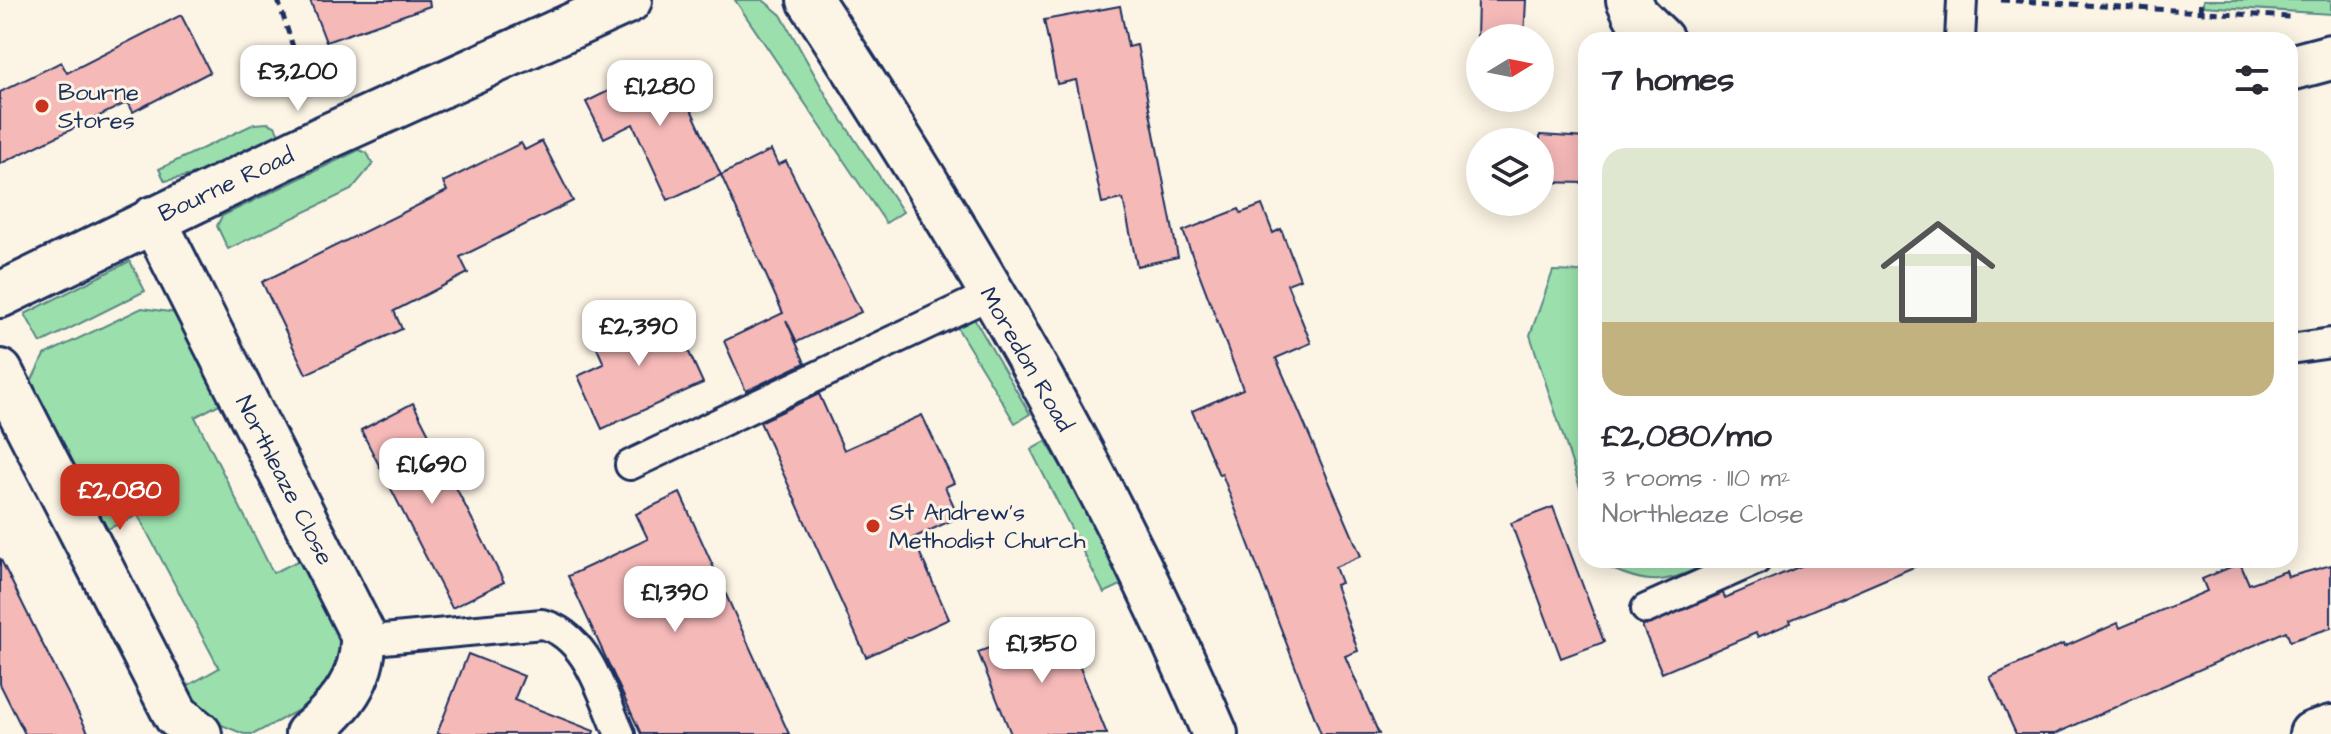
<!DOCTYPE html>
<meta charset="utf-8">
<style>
:root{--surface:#fff;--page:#f7f7f7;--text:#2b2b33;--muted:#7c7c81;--accent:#c8321e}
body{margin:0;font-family:"Architects Daughter",sans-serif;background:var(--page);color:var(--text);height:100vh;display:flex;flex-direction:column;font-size:30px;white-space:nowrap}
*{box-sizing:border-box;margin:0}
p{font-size:26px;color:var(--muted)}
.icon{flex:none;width:44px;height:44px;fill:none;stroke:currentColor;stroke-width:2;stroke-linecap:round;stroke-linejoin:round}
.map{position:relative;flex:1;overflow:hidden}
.drawer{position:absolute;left:1578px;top:32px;width:720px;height:536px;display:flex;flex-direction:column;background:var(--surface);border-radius:24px;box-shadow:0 4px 20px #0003}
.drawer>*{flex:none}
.needle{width:52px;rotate:80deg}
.controls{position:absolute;left:1466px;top:24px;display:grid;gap:16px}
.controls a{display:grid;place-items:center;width:88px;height:88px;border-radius:50%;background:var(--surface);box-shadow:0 4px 20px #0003;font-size:40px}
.price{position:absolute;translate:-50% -68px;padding:0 18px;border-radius:16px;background:#fff;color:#222;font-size:26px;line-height:52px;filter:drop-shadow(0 2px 4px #0008)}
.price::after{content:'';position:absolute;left:50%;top:48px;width:24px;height:18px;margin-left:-12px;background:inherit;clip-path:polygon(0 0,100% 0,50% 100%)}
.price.selected{background:var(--accent);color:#fff}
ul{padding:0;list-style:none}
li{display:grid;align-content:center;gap:16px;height:424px;padding:0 24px}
li span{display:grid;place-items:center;height:248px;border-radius:24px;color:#555}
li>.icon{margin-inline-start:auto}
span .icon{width:144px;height:144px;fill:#fffc;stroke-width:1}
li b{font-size:34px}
h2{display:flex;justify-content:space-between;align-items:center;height:96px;padding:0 24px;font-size:34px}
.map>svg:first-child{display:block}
.green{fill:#9be0ac;stroke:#5b8885;stroke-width:2}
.building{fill:#f5b9b8;stroke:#1b2f5e;stroke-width:2}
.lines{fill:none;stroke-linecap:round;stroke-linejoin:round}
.lane-casing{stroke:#1b2f5e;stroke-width:34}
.street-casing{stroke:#1b2f5e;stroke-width:50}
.secondary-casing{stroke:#1b2f5e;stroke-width:50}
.path{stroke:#1b2f5e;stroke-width:5;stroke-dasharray:8 6;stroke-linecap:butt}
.lane{stroke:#fcf5e5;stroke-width:28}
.street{stroke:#fcf5e5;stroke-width:44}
.secondary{stroke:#fcf5e5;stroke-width:44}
.poi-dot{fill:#c8321e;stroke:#fcf5e5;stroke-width:3}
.labels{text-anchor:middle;stroke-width:6;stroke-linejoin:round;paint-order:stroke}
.poi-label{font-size:24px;fill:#1b2f5e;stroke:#fcf5e5;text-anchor:start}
.street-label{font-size:24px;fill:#1b2f5e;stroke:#fcf5e5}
</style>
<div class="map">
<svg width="2331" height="734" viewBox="0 0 2331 734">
<rect width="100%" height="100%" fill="#fcf5e5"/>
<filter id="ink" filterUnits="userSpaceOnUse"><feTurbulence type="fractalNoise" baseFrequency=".0125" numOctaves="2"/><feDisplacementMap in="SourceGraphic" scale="16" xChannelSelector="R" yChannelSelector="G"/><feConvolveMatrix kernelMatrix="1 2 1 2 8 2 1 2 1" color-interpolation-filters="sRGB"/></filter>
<g filter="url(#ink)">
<g class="green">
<polygon points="735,0 763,0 781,15 830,102 903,212 886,223"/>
<polygon points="2203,0 2331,0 2331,14 2203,6"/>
<polygon points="268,123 275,126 279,134 200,173 165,181 159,169 254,124"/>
<polygon points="359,150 367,153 373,164 351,190 228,249 217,226 222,216"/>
<polygon points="130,261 145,291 41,343 25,314"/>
<polygon points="1553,271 1586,272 1586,506 1530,335"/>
<polygon points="142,308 183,314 227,400 195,417 273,573 306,557 345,644 340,671 323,697 254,734 244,734 199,716 180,690 219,668 138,515 99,533 27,390 44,355"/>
<polygon points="972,315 1030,414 1015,423 955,324"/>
<polygon points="1046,441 1085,507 1121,585 1104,593 1031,450"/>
<path d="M 1606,560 L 1717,560 C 1671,580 1656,590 1608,567 Z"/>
</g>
<g class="building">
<polygon points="310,0 429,0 430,6 326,42"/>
<polygon points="1478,0 1526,0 1524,38 1477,38"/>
<polygon points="1120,6 1128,47 1137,45 1178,257 1137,266 1123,199 1102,203 1076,80 1057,84 1044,20"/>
<polygon points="181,15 210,72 133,112 128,102 0,164 0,92 61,62 67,73"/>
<polygon points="669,61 721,175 668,200 633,124 604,138 586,102"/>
<polygon points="1540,135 1586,138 1586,183 1540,182"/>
<polygon points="542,141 573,201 460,257 468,273 394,311 402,329 306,374 262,282 447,191 443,182 521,143 525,150"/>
<polygon points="771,150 778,165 786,161 861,312 797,342 786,320 805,363 746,391 724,341 783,313 721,175"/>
<polygon points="1262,205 1273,233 1281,229 1300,279 1287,284 1311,343 1276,358 1361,556 1335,567 1341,583 1335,585 1358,651 1345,656 1379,734 1321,734 1222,474 1219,475 1192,411 1243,389 1183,231 1239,209 1241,213"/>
<polygon points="667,304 703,383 602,429 578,376 604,364 593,339"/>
<polygon points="819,394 844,450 922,415 954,483 945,487 959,517 913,538 949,619 866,657 760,422"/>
<polygon points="413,403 504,582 452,608 361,430"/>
<polygon points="680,493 789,734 641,734 568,576 648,539 636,514"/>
<polygon points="1553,507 1604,642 1561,658 1511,523"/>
<polygon points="0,558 42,643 89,734 25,734 0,684"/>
<polygon points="1815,560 1930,560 1790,620 1791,623 1758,637 1756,633 1662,673 1642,626 1723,593 1725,598"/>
<polygon points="2240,563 2249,584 2286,571 2288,577 2331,565 2331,628 2290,641 2286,631 2055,734 2016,734 1990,677 2063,644 2064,647 2118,623 2120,628 2207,591 2202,579"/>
<polygon points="1061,621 1107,734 1011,734 978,652"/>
<polygon points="468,654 524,676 514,700 594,731 593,734 437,734"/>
</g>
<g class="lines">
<g class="lane-casing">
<g id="lane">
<polyline points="1960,40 1962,0"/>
<polyline points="2290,349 2331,343"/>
<polyline points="630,465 991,294"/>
<polyline points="1646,609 1756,560"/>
<path d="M 363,641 L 542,624 C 588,635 602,695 620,734"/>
</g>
</g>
<g class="street-casing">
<g id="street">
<polyline points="1629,0 1636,15 1661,40"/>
<polyline points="2290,68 2331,57"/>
<path d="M 153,219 L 363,635 C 365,679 340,707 308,734"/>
<polyline points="0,295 322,139 629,0"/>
<polyline points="0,372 176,715 199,734"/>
<polyline points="2312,734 2331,728"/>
</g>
</g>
<g class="secondary-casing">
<path id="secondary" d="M 810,0 C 963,233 1107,477 1215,734"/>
</g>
<g class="path">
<polyline points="278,0 308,94"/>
<polyline points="2001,0 2290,17"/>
<polyline points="2200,12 2201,0"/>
</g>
<use href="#lane" class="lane"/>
<use href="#street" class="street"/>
<use href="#secondary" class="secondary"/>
</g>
</g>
<g class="poi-dot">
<circle cx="42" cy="106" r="8"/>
<circle cx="873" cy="526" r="8"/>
</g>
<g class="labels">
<g class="poi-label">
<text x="58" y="100">Bourne<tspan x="58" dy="28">Stores</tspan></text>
<text x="889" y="520">St Andrew's<tspan x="889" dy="28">Methodist Church</tspan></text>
</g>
<g class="street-label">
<text transform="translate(226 184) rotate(-25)" y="8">Bourne Road</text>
<text transform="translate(1027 359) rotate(60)" y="8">Moredon Road</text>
<text transform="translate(285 480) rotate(63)" y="8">Northleaze Close</text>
</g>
</g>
</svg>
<div class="controls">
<a><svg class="needle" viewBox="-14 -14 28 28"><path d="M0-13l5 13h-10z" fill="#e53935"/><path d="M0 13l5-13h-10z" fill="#7c7c81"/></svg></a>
<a><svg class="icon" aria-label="layers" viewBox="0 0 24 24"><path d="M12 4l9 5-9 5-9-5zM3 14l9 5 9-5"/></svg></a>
</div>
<b class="price" style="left:298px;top:113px">£3,200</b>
<b class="price" style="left:660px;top:128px">£1,280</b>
<b class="price" style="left:639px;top:368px">£2,390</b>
<b class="price" style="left:432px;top:506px">£1,690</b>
<b class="price selected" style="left:120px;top:532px">£2,080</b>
<b class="price" style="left:675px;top:634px">£1,390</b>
<b class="price" style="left:1042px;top:685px">£1,350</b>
<section class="drawer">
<h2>7 homes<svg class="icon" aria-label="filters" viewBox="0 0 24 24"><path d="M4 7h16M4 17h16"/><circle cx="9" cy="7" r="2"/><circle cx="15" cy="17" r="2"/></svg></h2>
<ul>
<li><span style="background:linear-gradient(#dfe7d0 70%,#c2b280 0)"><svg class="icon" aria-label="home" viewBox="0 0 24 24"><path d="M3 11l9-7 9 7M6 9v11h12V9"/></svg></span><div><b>£2,080/mo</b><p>3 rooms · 110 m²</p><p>Northleaze Close</p></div></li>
</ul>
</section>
</div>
